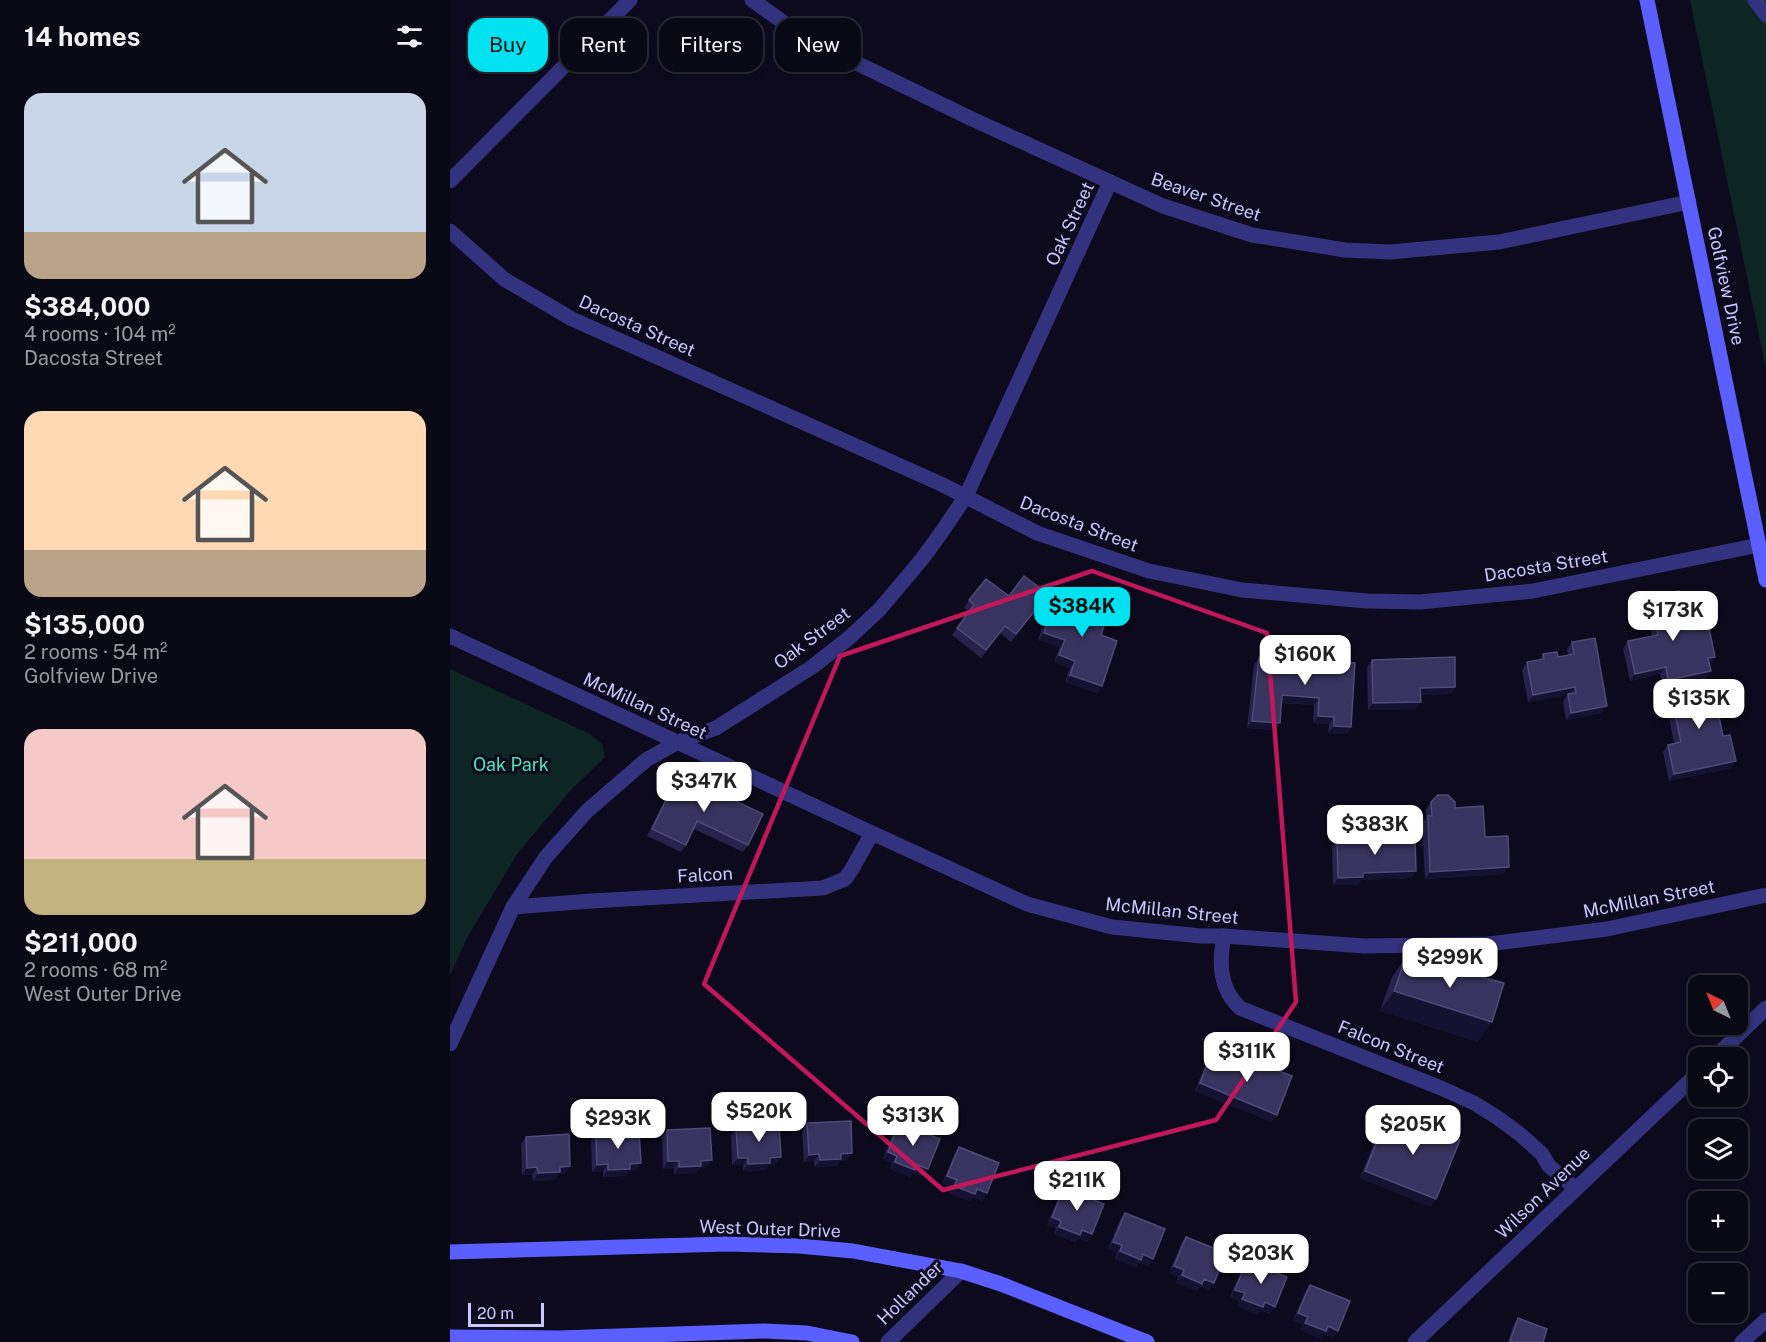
<!DOCTYPE html>
<meta charset="utf-8">
<style>
:root{--surface:#090815;--page:#171622;--text:#f1f3f6;--muted:#999aa0;--line:#292934;--accent:#00e2f0}
body{margin:0;font-family:"Public Sans",sans-serif;background:var(--page);color:var(--text);height:100vh;display:flex;flex-direction:column;font-size:22px;white-space:nowrap}
*{box-sizing:border-box;margin:0}
p{font-size:20px;color:var(--muted)}
.icon{flex:none;width:33px;height:33px;fill:none;stroke:currentColor;stroke-width:2;stroke-linecap:round;stroke-linejoin:round}
.map{position:relative;flex:1;overflow:hidden}
.details{display:flex;flex-direction:column;background:var(--surface);width:450px}
.details>*{flex:none}
.guide{position:absolute;left:18px;top:18px;width:570px;height:54px;display:flex;gap:12px}
.needle{width:39px;rotate:317deg}
.buttons{position:absolute;left:1238px;top:975px;display:grid;gap:12px}
.buttons a{display:grid;place-items:center;width:60px;height:60px;border-radius:12px;background:var(--surface);box-shadow:0 3px 9px #0003,0 0 0 2px var(--line);font-size:30px}
.scale{position:absolute;left:18px;bottom:15px;width:76px;box-sizing:border-box;padding-left:6px;border:3px solid #c9c5ff;border-top:0;font-size:16px;line-height:21px;white-space:nowrap;color:#c9c5ff;-webkit-text-stroke:4px #0c0a1c;paint-order:stroke}
.price{position:absolute;translate:-50% -51px;padding:0 14px;border-radius:12px;background:#fff;color:#222;font-size:20px;line-height:39px;filter:drop-shadow(0 2px 3px #0008)}
.price::after{content:'';position:absolute;left:50%;top:36px;width:18px;height:14px;margin-left:-9px;background:inherit;clip-path:polygon(0 0,100% 0,50% 100%)}
.price.current{background:var(--accent);color:#111}
ul{padding:0;list-style:none}
li{display:grid;align-content:center;gap:12px;height:318px;padding:0 24px}
li span{display:grid;place-items:center;height:186px;border-radius:18px;color:#555}
li>.icon{margin-inline-start:auto}
span .icon{width:108px;height:108px;fill:#fffc;stroke-width:1}
li b{font-size:26px}
h2{display:flex;justify-content:space-between;align-items:center;height:72px;padding:0 24px;font-size:26px}
.chip{padding:0 21px;border-radius:18px;background:var(--surface);box-shadow:0 3px 9px #0003,0 0 0 2px var(--line);font-size:21px;line-height:54px}
.chip.current{background:var(--accent);color:#111}
main{display:flex;flex:1;min-height:0}
.map>svg:first-child{display:block}
.green{fill:#0d2624}
.lines{fill:none;stroke-linecap:round;stroke-linejoin:round}
.lane{stroke:#32327e;stroke-width:15}
.street{stroke:#32327e;stroke-width:15}
.secondary{stroke:#5c5fff;stroke-width:15}
.wall{fill:#27214c}
.shaded-wall{fill:#151130}
.building{fill:#39335f;stroke:#4f4a78;stroke-width:1.5}
.marked{fill:none;stroke:#c2185b;stroke-width:4.5;stroke-linejoin:round}
.labels{text-anchor:middle;stroke-width:6;stroke-linejoin:round;paint-order:stroke}
.street-label{font-size:18px;fill:#c9c5ff;stroke:#0c0a1c}
.park-label{font-size:18px;fill:#4be5b8;stroke:#0c0a1c}
</style>
<main>
<section class="details">
<h2>14 homes<svg class="icon" aria-label="filters" viewBox="0 0 24 24"><path d="M4 7h16M4 17h16"/><circle cx="9" cy="7" r="2"/><circle cx="15" cy="17" r="2"/></svg></h2>
<ul>
<li><span style="background:linear-gradient(#c9d6e8 75%,#b9a48a 0)"><svg class="icon" aria-label="home" viewBox="0 0 24 24"><path d="M3 11l9-7 9 7M6 9v11h12V9"/></svg></span><div><b>$384,000</b><p>4 rooms · 104 m²</p><p>Dacosta Street</p></div></li>
<li><span style="background:linear-gradient(#ffd9b3 75%,#b9a48a 0)"><svg class="icon" aria-label="home" viewBox="0 0 24 24"><path d="M3 11l9-7 9 7M6 9v11h12V9"/></svg></span><div><b>$135,000</b><p>2 rooms · 54 m²</p><p>Golfview Drive</p></div></li>
<li><span style="background:linear-gradient(#f6c9c9 70%,#c2b280 0)"><svg class="icon" aria-label="home" viewBox="0 0 24 24"><path d="M3 11l9-7 9 7M6 9v11h12V9"/></svg></span><div><b>$211,000</b><p>2 rooms · 68 m²</p><p>West Outer Drive</p></div></li>
</ul>
</section>
<div class="map">
<svg width="1316" height="1342" viewBox="0 0 1316 1342">
<rect width="100%" height="100%" fill="#0c0a1c"/>
<g class="green">
<polygon points="1240,0 1316,0 1316,369"/>
<polygon points="0,669 140,734 152,744 155,757 120,791 67,854 17,938 0,975"/>
</g>
<g class="lines">
<g class="lane">
<polyline points="1305,0 1316,15"/>
<polyline points="1292,1342 1316,1320"/>
</g>
<g class="street">
<polyline points="302,0 357,39 522,119 713,206 802,235 895,250 940,252 1049,242 1239,202"/>
<polyline points="0,181 180,0"/>
<polyline points="0,231 54,279 122,319 491,484 587,533 699,571 792,590 917,601 970,602 1083,591 1309,545"/>
<polyline points="0,636 422,833 577,904 662,927 751,936 774,936 915,946 1039,944 1157,929 1316,895"/>
<polyline points="63,907 141,901 373,888 395,879 402,869 422,833"/>
<path d="M 774,936 C 769,963 769,988 790,1008 L 991,1088 L 1024,1103 L 1048,1118 L 1071,1135 L 1092,1154 L 1099,1166 L 1126,1189"/>
<polyline points="0,1044 63,907 96,857 137,811 196,760 228,742 266,728 362,667 399,638 430,609 472,559 491,533 516,496 660,182"/>
<polyline points="1264,1058 1316,1008"/>
<polyline points="438,1342 511,1271"/>
<polyline points="965,1342 1248,1073"/>
</g>
<g class="secondary">
<polyline points="1197,0 1316,580"/>
<polyline points="0,1252 277,1244 349,1246 403,1251 511,1271 551,1284 697,1342"/>
<polyline points="0,1337 109,1338 314,1331 357,1333 402,1342"/>
</g>
</g>
<g class="wall">
<polygon points="608,592 629,604 651,635 652,686 647,693 615,682 620,668 604,662 610,647 588,640 603,599"/>
<polygon points="559,596 593,601 561,642 550,633 531,658 502,635 519,612 514,608 519,600"/>
<polygon points="1200,597 1238,630 1252,630 1265,657 1260,664 1256,678 1213,687 1210,674 1180,681 1173,649 1178,641 1202,637 1195,604"/>
<polygon points="1122,642 1152,713 1116,720 1113,702 1117,695 1078,702 1072,670 1077,662 1089,660 1093,654 1108,657 1118,655 1117,649"/>
<polygon points="829,654 888,662 901,727 896,734 878,733 879,724 863,723 864,705 831,703 825,730 797,728 804,665 809,657 826,659"/>
<polygon points="922,660 1005,687 1000,694 970,695 966,709 918,710 917,667"/>
<polygon points="1220,690 1273,736 1281,768 1219,781 1213,752 1218,745 1224,743 1215,697"/>
<polygon points="229,774 298,845 293,852 244,829 236,845 231,852 197,836 224,781"/>
<polygon points="981,802 1005,808 1035,837 1054,874 975,879 972,824 976,818 976,809"/>
<polygon points="887,840 961,878 911,880 908,885 883,885 882,847"/>
<polygon points="956,957 1028,1042 930,1011 942,977"/>
<polygon points="762,1053 777,1059 779,1057 814,1071 817,1066 822,1122 745,1091 757,1060"/>
<polygon points="938,1114 981,1207 910,1178 933,1121"/>
<polygon points="357,1123 402,1153 397,1160 390,1161 386,1166 364,1167 364,1161 354,1162 352,1131"/>
<polygon points="449,1123 478,1169 473,1176 463,1173 460,1177 440,1169 442,1163 433,1159 444,1130"/>
<polygon points="286,1127 331,1157 326,1164 319,1165 315,1170 293,1171 293,1165 282,1165 281,1135"/>
<polygon points="217,1130 257,1167 250,1168 246,1173 224,1174 224,1168 213,1169 212,1137"/>
<polygon points="146,1133 186,1170 179,1171 175,1176 153,1177 153,1171 142,1172 141,1141"/>
<polygon points="76,1137 115,1174 108,1174 105,1180 83,1181 82,1175 72,1175 71,1144"/>
<polygon points="509,1147 537,1193 532,1201 523,1197 520,1201 499,1193 502,1187 492,1184 504,1155"/>
<polygon points="614,1188 637,1242 628,1238 625,1242 604,1234 606,1228 597,1225 609,1196"/>
<polygon points="675,1213 703,1259 698,1266 689,1262 686,1267 665,1259 667,1253 658,1249 670,1220"/>
<polygon points="736,1237 759,1290 750,1286 747,1291 726,1283 729,1277 719,1273 731,1244"/>
<polygon points="797,1261 820,1314 811,1310 808,1315 787,1306 790,1301 780,1297 792,1268"/>
<polygon points="860,1285 888,1331 883,1338 874,1334 871,1339 850,1330 853,1325 843,1321 855,1292"/>
<polygon points="1068,1318 1093,1342 1058,1342 1063,1326"/>
</g>
<g class="shaded-wall">
<polygon points="594,633 615,640 610,647 588,640"/>
<polygon points="609,655 625,661 620,668 604,662"/>
<polygon points="1265,657 1260,664 1258,658"/>
<polygon points="1216,667 1210,674 1180,681 1185,674"/>
<polygon points="1261,671 1256,678 1213,687 1218,680"/>
<polygon points="620,675 652,686 647,693 615,682"/>
<polygon points="1005,687 1000,694 965,695 970,688"/>
<polygon points="1125,687 1120,695 1078,702 1083,695"/>
<polygon points="832,695 869,698 864,705 826,702"/>
<polygon points="971,702 966,709 918,710 923,703"/>
<polygon points="1157,706 1152,713 1116,720 1121,713"/>
<polygon points="868,716 884,717 879,724 863,723"/>
<polygon points="802,721 830,723 825,730 797,728"/>
<polygon points="884,726 901,727 896,734 878,733"/>
<polygon points="1286,761 1281,768 1219,781 1224,774"/>
<polygon points="1059,867 1054,874 975,879 980,872"/>
<polygon points="966,871 961,878 911,880 908,885 883,885 888,878 913,873"/>
<polygon points="944,991 1042,1022 1028,1042 930,1011"/>
<polygon points="750,1083 827,1115 822,1122 745,1091"/>
<polygon points="438,1152 447,1156 442,1163 433,1159"/>
<polygon points="402,1153 397,1160 390,1161 386,1166 364,1167 370,1160 391,1154"/>
<polygon points="369,1154 364,1161 354,1162 359,1155"/>
<polygon points="331,1157 326,1164 319,1165 315,1170 293,1171 298,1164 320,1158"/>
<polygon points="288,1158 298,1158 293,1165 282,1165"/>
<polygon points="262,1160 257,1167 250,1168 246,1173 224,1174 229,1167 251,1161"/>
<polygon points="218,1161 229,1161 224,1168 213,1169"/>
<polygon points="445,1162 467,1165 478,1169 473,1176 463,1173 460,1177 440,1169"/>
<polygon points="191,1163 186,1170 179,1171 175,1176 153,1177 158,1170 180,1164"/>
<polygon points="158,1164 153,1171 142,1172 147,1165"/>
<polygon points="120,1166 115,1174 108,1174 105,1180 83,1181 88,1173 110,1167"/>
<polygon points="87,1167 82,1175 72,1175 77,1168"/>
<polygon points="915,1171 986,1199 981,1207 910,1178"/>
<polygon points="497,1176 507,1180 502,1187 492,1184"/>
<polygon points="504,1186 527,1189 537,1193 532,1201 523,1197 520,1201 499,1193"/>
<polygon points="602,1217 611,1221 606,1228 597,1225"/>
<polygon points="609,1227 632,1230 642,1234 637,1242 628,1238 625,1242 604,1234"/>
<polygon points="663,1242 672,1245 667,1253 658,1249"/>
<polygon points="670,1251 693,1254 703,1259 698,1266 689,1262 686,1267 665,1259"/>
<polygon points="724,1266 734,1270 729,1277 719,1273"/>
<polygon points="732,1275 754,1279 764,1283 759,1290 750,1286 747,1291 726,1283"/>
<polygon points="785,1290 795,1293 790,1301 780,1297"/>
<polygon points="792,1299 815,1302 825,1307 820,1314 811,1310 808,1315 787,1306"/>
<polygon points="848,1313 858,1317 853,1325 843,1321"/>
<polygon points="855,1323 878,1326 888,1331 883,1338 874,1334 871,1339 850,1330"/>
</g>
<g class="building">
<polygon points="574,576 598,594 566,634 555,626 536,650 507,628 524,605 519,600 536,579 559,596"/>
<polygon points="1229,591 1238,630 1252,627 1252,630 1259,628 1265,657 1258,658 1261,671 1218,680 1216,667 1185,674 1178,641 1208,635 1200,597"/>
<polygon points="608,592 631,599 629,604 658,614 651,635 667,641 652,686 620,675 625,661 609,655 615,640 594,633"/>
<polygon points="1145,638 1157,706 1121,713 1118,694 1126,693 1125,687 1083,695 1077,662 1094,659 1093,654 1107,652 1108,657 1124,654 1122,642"/>
<polygon points="829,654 888,658 888,662 905,663 901,727 884,726 884,717 868,716 869,698 832,695 830,723 802,721 809,657 829,659"/>
<polygon points="1005,657 1005,687 970,688 971,702 923,703 922,660"/>
<polygon points="1262,681 1273,736 1280,735 1286,761 1224,774 1218,745 1231,742 1220,690"/>
<polygon points="229,774 313,814 298,845 247,821 236,845 202,829"/>
<polygon points="988,795 998,795 1005,802 1005,808 1033,806 1035,837 1058,836 1059,867 980,872 978,816 982,816 981,802"/>
<polygon points="965,838 966,871 913,873 913,877 888,878 887,840"/>
<polygon points="956,957 1054,983 1042,1022 944,991"/>
<polygon points="762,1053 778,1060 779,1057 815,1071 817,1066 842,1076 827,1115 750,1083"/>
<polygon points="938,1114 966,1125 967,1123 1010,1140 986,1199 915,1171"/>
<polygon points="401,1121 402,1153 391,1154 391,1159 370,1160 369,1154 359,1155 357,1123"/>
<polygon points="449,1123 490,1139 478,1169 467,1165 465,1170 445,1162 447,1156 438,1152"/>
<polygon points="329,1125 331,1157 320,1158 320,1163 298,1164 298,1158 288,1158 286,1127"/>
<polygon points="260,1128 262,1160 251,1161 251,1166 229,1167 229,1161 218,1161 217,1130"/>
<polygon points="189,1131 191,1163 180,1164 180,1169 158,1170 158,1164 147,1165 146,1133"/>
<polygon points="119,1134 120,1166 110,1167 110,1172 88,1173 87,1167 77,1168 76,1137"/>
<polygon points="509,1147 549,1163 537,1193 527,1189 525,1194 504,1186 507,1180 497,1176"/>
<polygon points="614,1188 654,1204 642,1234 632,1230 630,1235 609,1227 611,1221 602,1217"/>
<polygon points="675,1213 715,1229 703,1259 693,1254 691,1260 670,1251 672,1245 663,1242"/>
<polygon points="736,1237 776,1253 764,1283 754,1279 752,1284 732,1275 734,1270 724,1266"/>
<polygon points="797,1261 837,1277 825,1307 815,1302 813,1307 792,1299 795,1293 785,1290"/>
<polygon points="860,1285 900,1301 888,1331 878,1326 876,1331 855,1323 858,1317 848,1313"/>
<polygon points="1068,1318 1097,1329 1093,1342 1060,1342"/>
</g>
<path class="marked" d="M 642,571 L 817,633 L 846,1002 L 766,1120 L 493,1190 L 254,984 L 390,656 Z"/>
<g class="labels">
<g class="street-label">
<text transform="translate(756 197) rotate(19)" y="6">Beaver Street</text>
<text transform="translate(620 224) rotate(-65)" y="6">Oak Street</text>
<text transform="translate(1276 286) rotate(78)" y="6">Golfview Drive</text>
<text transform="translate(187 326) rotate(24)" y="6">Dacosta Street</text>
<text transform="translate(629 524) rotate(21)" y="6">Dacosta Street</text>
<text transform="translate(1096 566) rotate(-9)" y="6">Dacosta Street</text>
<text transform="translate(362 638) rotate(-37)" y="6">Oak Street</text>
<text transform="translate(195 706) rotate(25)" y="6">McMillan Street</text>
<text transform="translate(255 875) rotate(-3)" y="6">Falcon</text>
<text transform="translate(1199 899) rotate(-11)" y="6">McMillan Street</text>
<text transform="translate(722 911) rotate(6)" y="6">McMillan Street</text>
<text transform="translate(941 1047) rotate(22)" y="6">Falcon Street</text>
<text transform="translate(1093 1193) rotate(-44)" y="6">Wilson Avenue</text>
<text transform="translate(320 1229) rotate(2)" y="6">West Outer Drive</text>
<text transform="translate(460 1293) rotate(-44)" y="6">Hollander</text>
</g>
<g class="park-label">
<text x="61" y="771">Oak Park</text>
</g>
</g>
</svg>
<div class="buttons">
<a><svg class="needle" viewBox="-14 -14 28 28"><path d="M0-13l5 13h-10z" fill="#e53935"/><path d="M0 13l5-13h-10z" fill="#999aa0"/></svg></a>
<a><svg class="icon" aria-label="locate" viewBox="0 0 24 24"><circle cx="12" cy="12" r="6"/><path d="M12 2v4M12 18v4M2 12h4M18 12h4"/></svg></a>
<a><svg class="icon" aria-label="layers" viewBox="0 0 24 24"><path d="M12 4l9 5-9 5-9-5zM3 14l9 5 9-5"/></svg></a>
<a>+</a>
<a>−</a>
</div>
<div class="scale">20 m</div>
<b class="price current" style="left:632px;top:638px">$384K</b>
<b class="price" style="left:1223px;top:642px">$173K</b>
<b class="price" style="left:855px;top:686px">$160K</b>
<b class="price" style="left:1249px;top:730px">$135K</b>
<b class="price" style="left:254px;top:813px">$347K</b>
<b class="price" style="left:925px;top:856px">$383K</b>
<b class="price" style="left:1000px;top:989px">$299K</b>
<b class="price" style="left:797px;top:1083px">$311K</b>
<b class="price" style="left:309px;top:1143px">$520K</b>
<b class="price" style="left:463px;top:1147px">$313K</b>
<b class="price" style="left:168px;top:1150px">$293K</b>
<b class="price" style="left:963px;top:1156px">$205K</b>
<b class="price" style="left:627px;top:1212px">$211K</b>
<b class="price" style="left:811px;top:1285px">$203K</b>
<div class="guide">
<a class="chip current">Buy</a>
<a class="chip">Rent</a>
<a class="chip">Filters</a>
<a class="chip">New</a>
</div>
</div>
</main>
